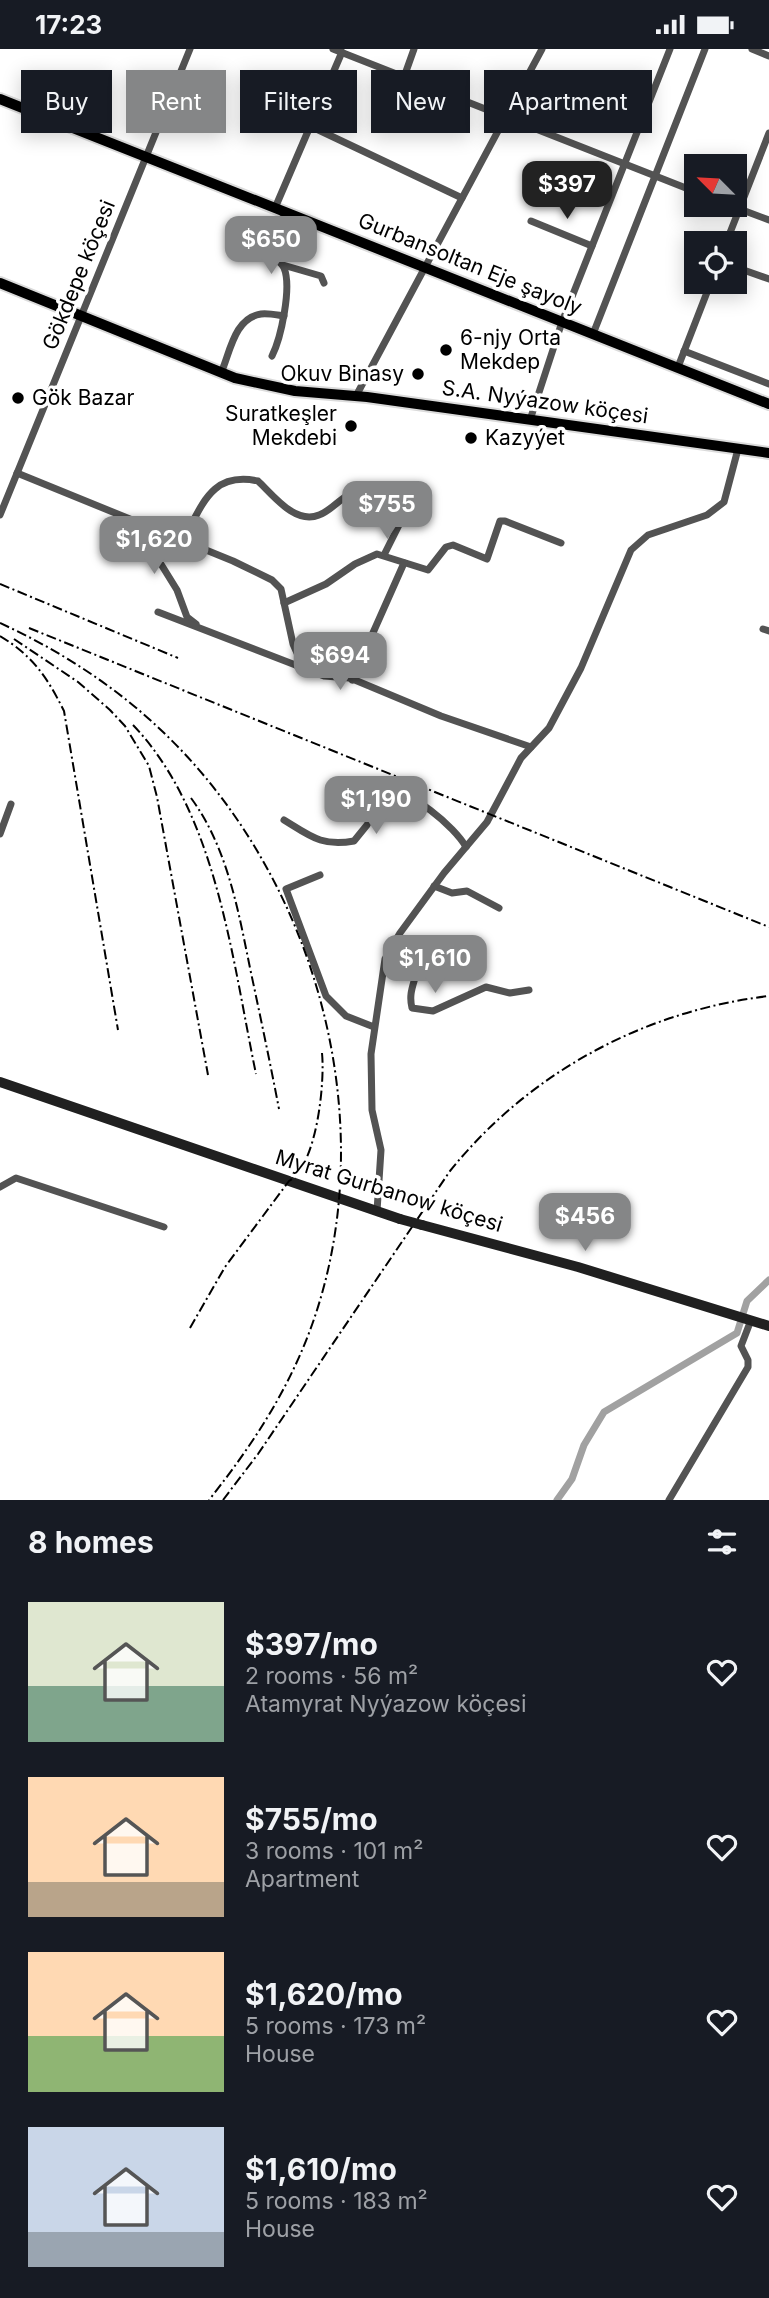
<!DOCTYPE html>
<meta charset="utf-8">
<style>
:root{--surface:#171b24;--page:#20242c;--text:#f1f3f6;--muted:#9ea1a6;--accent:#858687}
body{margin:0;font-family:Inter,sans-serif;background:var(--page);color:var(--text);height:100vh;display:flex;flex-direction:column;font-size:26px;white-space:nowrap}
*{box-sizing:border-box;margin:0}
p{font-size:23px;color:var(--muted)}
.icon{flex:none;width:38px;height:38px;fill:none;stroke:currentColor;stroke-width:2;stroke-linecap:round;stroke-linejoin:round}
.map{position:relative;height:1451px;overflow:hidden}
.sheet{display:flex;flex-direction:column;background:var(--surface);flex:1}
.sheet>*{flex:none}
.banner{position:absolute;left:21px;top:21px;width:728px;height:63px;display:flex;gap:14px}
.needle{width:46px;rotate:294deg}
.fabs{position:absolute;left:684px;top:105px;display:grid;gap:14px}
.fabs a{display:grid;place-items:center;width:63px;height:63px;border-radius:0px;background:var(--surface);box-shadow:0 4px 18px #0003;font-size:35px}
.price{position:absolute;translate:-50% -60px;padding:0 16px;border-radius:14px;background:var(--accent);color:#fff;font-size:23px;line-height:46px;filter:drop-shadow(0 2px 4px #0008)}
.price::after{content:'';position:absolute;left:50%;top:42px;width:21px;height:16px;margin-left:-10px;background:inherit;clip-path:polygon(0 0,100% 0,50% 100%)}
.price.selected{background:#222;color:#fff}
ul{padding:0;list-style:none}
li{display:flex;align-items:center;gap:21px;height:175px;padding:0 28px}
li span{display:grid;place-items:center;flex:none;width:196px;height:140px;border-radius:0px;color:#555}
li>.icon{margin-inline-start:auto}
span .icon{width:84px;height:84px;fill:#fffc;stroke-width:1}
li b{font-size:30px}
h2{display:flex;justify-content:space-between;align-items:center;height:84px;padding:0 28px;font-size:30px}
.pill{padding:0 24px;border-radius:0px;background:var(--surface);box-shadow:0 4px 18px #0003;font-size:24px;line-height:63px}
.pill.selected{background:var(--accent);color:#fff}
.status{display:flex;justify-content:space-between;align-items:center;height:49px;padding:0 35px;background:var(--surface);direction:ltr}
.status svg{height:19px;fill:currentColor}
.map>svg:first-child{display:block}
.lines{fill:none;stroke-linecap:round;stroke-linejoin:round}
.canal{stroke:#a1a1a1;stroke-width:7}
.primary-casing{stroke:#dbdbdb;stroke-width:14}
.street{stroke:#535353;stroke-width:7}
.secondary{stroke:#202020;stroke-width:10}
.primary{stroke:#000;stroke-width:10}
.rail{stroke:#000;stroke-width:2;stroke-dasharray:10 3.5 2 3.5;stroke-linecap:butt}
.secondary-bridge{stroke:#202020;stroke-width:10}
.poi-dot{fill:#000;stroke:#fff;stroke-width:2.5}
.labels{text-anchor:middle;stroke-width:7;stroke-linejoin:round;paint-order:stroke}
.street-label{font-size:21px;fill:#000;stroke:#fff}
.poi-label{font-size:21px;fill:#000;stroke:#fff;text-anchor:start}
</style>
<div class="status"><b>17:23</b><svg viewBox="0 0 49 12"><path d="M0 12V9h3v3zM5 12V6h3v6zM10 12V3h3v9zM15 12V0h3v12zM26 1h20v11H26zM47 4h2v5h-2z"/></svg></div>
<div class="map">
<svg width="769" height="1451" viewBox="0 0 769 1451">
<rect width="100%" height="100%" fill="#fff"/>
<g class="lines">
<polyline class="canal" points="557,1451 572,1430 584,1396 604,1363 737,1284 747,1252 769,1231"/>
<g class="primary-casing">
<g id="primary">
<polyline points="0,50 769,355"/>
<polyline points="0,234 235,329 295,342 367,348 769,404"/>
</g>
</g>
<g class="street">
<polyline points="333,0 696,143"/>
<polyline points="752,0 769,7"/>
<polyline points="404,28 414,0"/>
<polyline points="602,52 643,67"/>
<polyline points="310,77 462,149"/>
<polyline points="729,156 769,171"/>
<polyline points="275,159 342,3"/>
<polyline points="531,172 592,197"/>
<polyline points="726,194 769,84"/>
<polyline points="283,216 321,227 324,234"/>
<polyline points="735,218 769,230"/>
<polyline points="593,285 705,0"/>
<polyline points="684,302 769,335"/>
<path d="M 272,307 C 281,289 292,238 284,219 C 282,214 276,211 272,207 L 271,198 L 285,163"/>
<polyline points="678,318 711,233"/>
<path d="M 221,324 C 230,304 234,269 261,265 C 268,264 277,266 284,267"/>
<polyline points="356,347 542,0"/>
<polyline points="530,371 562,273 670,0"/>
<polyline points="17,424 233,512 272,531 281,540 293,595 301,613 307,618"/>
<polyline points="0,466 190,0"/>
<polyline points="173,487 151,499 177,541 187,568 196,575"/>
<path d="M 183,491 C 202,458 210,422 258,432 C 273,446 295,476 319,466 C 331,462 340,449 352,444 L 373,465 L 399,476 L 384,506"/>
<polyline points="284,554 326,535 355,515 377,505 428,521 446,498 453,496 487,510 500,472 505,472 561,494"/>
<polyline points="158,563 324,627 350,629 441,667 531,698"/>
<polyline points="763,580 769,582"/>
<polyline points="352,631 404,514"/>
<path d="M 284,771 C 310,787 322,798 354,792 L 367,776 L 385,741 C 409,739 455,778 466,798"/>
<polyline points="0,785 11,755"/>
<polyline points="320,826 286,840 326,947 346,967 374,978"/>
<polyline points="434,837 452,844 467,842 499,859"/>
<path d="M 391,899 L 404,902 L 417,910 C 419,930 407,939 412,959 L 433,962 L 486,938 L 510,944 L 529,941"/>
<polyline points="0,1138 16,1129 164,1178"/>
<polyline points="377,1162 381,1101 372,1061 371,1005 385,910 400,884 444,824 487,773 521,709 549,679 581,619 631,501 648,486 707,466 724,453 738,400"/>
<polyline points="669,1451 748,1318 748,1311 741,1297 751,1271"/>
</g>
<g class="secondary">
<polyline points="0,1033 400,1170"/>
<polyline points="422,1176 578,1218 769,1277"/>
</g>
<use href="#primary" class="primary"/>
<g class="rail">
<polyline points="0,535 178,609"/>
<path d="M 0,574 C 59,601 115,637 162,682 C 319,831 386,1080 309,1284 C 285,1347 250,1399 209,1451"/>
<polyline points="29,579 769,878"/>
<path d="M 0,587 C 33,607 47,628 64,662 L 118,981"/>
<polyline points="14,590 78,633 110,661 125,677 149,717 157,748 208,1026"/>
<path d="M 133,676 C 217,764 232,910 256,1025"/>
<path d="M 191,749 C 227,798 238,860 250,919 C 260,966 270,1013 279,1060"/>
<path d="M 190,1279 L 225,1218 L 289,1132 C 317,1116 325,1033 322,1004"/>
<path d="M 223,1451 L 258,1405 L 450,1122 C 529,1024 643,962 769,947"/>
</g>
<polyline class="secondary-bridge" points="400,1170 422,1176"/>
</g>
<g class="poi-dot">
<circle cx="446" cy="301" r="7"/>
<circle cx="418" cy="325" r="7"/>
<circle cx="18" cy="349" r="7"/>
<circle cx="351" cy="377" r="7"/>
<circle cx="471" cy="389" r="7"/>
</g>
<g class="labels">
<g class="street-label">
<text transform="translate(470 215) rotate(22)" y="7">Gurbansoltan Eje şayoly</text>
<text transform="translate(79 226) rotate(-68)" y="7">Gökdepe köçesi</text>
<text transform="translate(545 353) rotate(8)" y="7">S.A. Nyýazow köçesi</text>
<text transform="translate(389 1142) rotate(17)" y="7">Myrat Gurbanow köçesi</text>
</g>
<g class="poi-label">
<text x="460" y="296">6-njy Orta<tspan x="460" dy="24">Mekdep</tspan></text>
<text x="404" y="332" text-anchor="end">Okuv Binasy</text>
<text x="32" y="356">Gök Bazar</text>
<text x="337" y="372" text-anchor="end">Suratkeşler<tspan x="337" dy="24">Mekdebi</tspan></text>
<text x="485" y="396">Kazyýet</text>
</g>
</g>
</svg>
<div class="fabs">
<a><svg class="needle" viewBox="-14 -14 28 28"><path d="M0-13l5 13h-10z" fill="#e53935"/><path d="M0 13l5-13h-10z" fill="#9ea1a6"/></svg></a>
<a><svg class="icon" aria-label="locate" viewBox="0 0 24 24"><circle cx="12" cy="12" r="6"/><path d="M12 2v4M12 18v4M2 12h4M18 12h4"/></svg></a>
</div>
<b class="price selected" style="left:567px;top:172px">$397</b>
<b class="price" style="left:271px;top:227px">$650</b>
<b class="price" style="left:387px;top:492px">$755</b>
<b class="price" style="left:154px;top:527px">$1,620</b>
<b class="price" style="left:340px;top:643px">$694</b>
<b class="price" style="left:376px;top:787px">$1,190</b>
<b class="price" style="left:435px;top:946px">$1,610</b>
<b class="price" style="left:585px;top:1204px">$456</b>
<div class="banner">
<a class="pill">Buy</a>
<a class="pill selected">Rent</a>
<a class="pill">Filters</a>
<a class="pill">New</a>
<a class="pill">Apartment</a>
</div>
</div>
<section class="sheet">
<h2>8 homes<svg class="icon" aria-label="filters" viewBox="0 0 24 24"><path d="M4 7h16M4 17h16"/><circle cx="9" cy="7" r="2"/><circle cx="15" cy="17" r="2"/></svg></h2>
<ul>
<li><span style="background:linear-gradient(#dfe7d0 60%,#7fa58c 0)"><svg class="icon" aria-label="home" viewBox="0 0 24 24"><path d="M3 11l9-7 9 7M6 9v11h12V9"/></svg></span><div><b>$397/mo</b><p>2 rooms · 56 m²</p><p>Atamyrat Nyýazow köçesi</p></div><svg class="icon" aria-label="heart" viewBox="0 0 24 24"><path d="M12 20l-8-8c-3-5 5-10 8-4 3-6 11-1 8 4z"/></svg></li>
<li><span style="background:linear-gradient(#ffd9b3 75%,#b9a48a 0)"><svg class="icon" aria-label="home" viewBox="0 0 24 24"><path d="M3 11l9-7 9 7M6 9v11h12V9"/></svg></span><div><b>$755/mo</b><p>3 rooms · 101 m²</p><p>Apartment</p></div><svg class="icon" aria-label="heart" viewBox="0 0 24 24"><path d="M12 20l-8-8c-3-5 5-10 8-4 3-6 11-1 8 4z"/></svg></li>
<li><span style="background:linear-gradient(#ffd9b3 60%,#8fb573 0)"><svg class="icon" aria-label="home" viewBox="0 0 24 24"><path d="M3 11l9-7 9 7M6 9v11h12V9"/></svg></span><div><b>$1,620/mo</b><p>5 rooms · 173 m²</p><p>House</p></div><svg class="icon" aria-label="heart" viewBox="0 0 24 24"><path d="M12 20l-8-8c-3-5 5-10 8-4 3-6 11-1 8 4z"/></svg></li>
<li><span style="background:linear-gradient(#c9d6e8 75%,#9aa5b1 0)"><svg class="icon" aria-label="home" viewBox="0 0 24 24"><path d="M3 11l9-7 9 7M6 9v11h12V9"/></svg></span><div><b>$1,610/mo</b><p>5 rooms · 183 m²</p><p>House</p></div><svg class="icon" aria-label="heart" viewBox="0 0 24 24"><path d="M12 20l-8-8c-3-5 5-10 8-4 3-6 11-1 8 4z"/></svg></li>
</ul>
</section>
